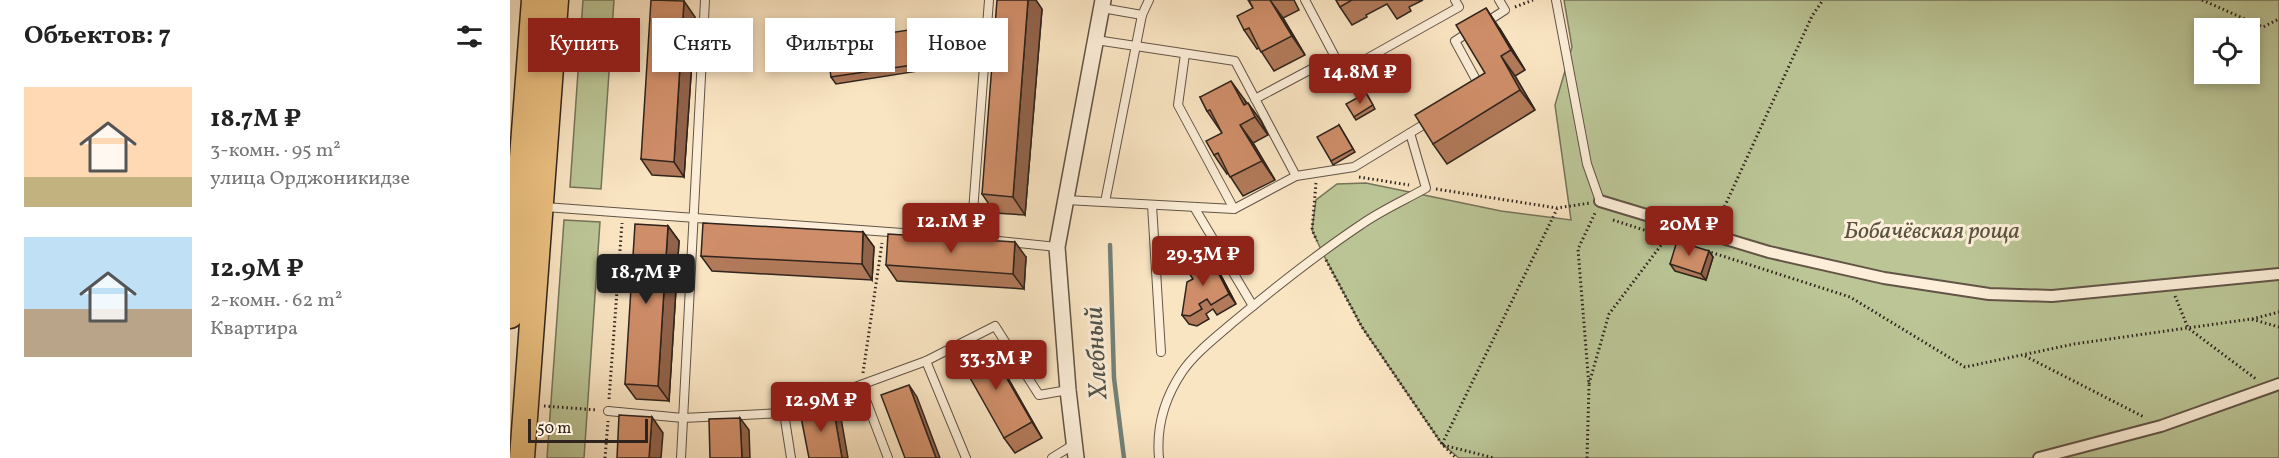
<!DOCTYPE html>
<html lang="ru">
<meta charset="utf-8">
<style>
:root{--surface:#fff;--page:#f6f6f6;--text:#222;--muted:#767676;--accent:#8f2418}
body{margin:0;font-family:Vollkorn,serif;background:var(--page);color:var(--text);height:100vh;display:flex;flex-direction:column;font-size:22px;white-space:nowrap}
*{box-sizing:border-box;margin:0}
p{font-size:20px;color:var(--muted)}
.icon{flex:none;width:33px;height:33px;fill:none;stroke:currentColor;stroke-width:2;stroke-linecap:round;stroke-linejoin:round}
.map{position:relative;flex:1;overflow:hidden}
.sheet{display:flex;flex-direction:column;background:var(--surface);width:510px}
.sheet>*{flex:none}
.top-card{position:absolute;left:18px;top:18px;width:570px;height:54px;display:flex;gap:12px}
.buttons{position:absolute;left:1684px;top:18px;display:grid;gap:12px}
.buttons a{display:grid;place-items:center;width:66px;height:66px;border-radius:0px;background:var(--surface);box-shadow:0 3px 9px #0003;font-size:30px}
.scale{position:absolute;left:18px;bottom:15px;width:120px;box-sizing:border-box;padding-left:6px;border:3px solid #2f241d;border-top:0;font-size:16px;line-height:21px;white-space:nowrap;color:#2f241d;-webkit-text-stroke:4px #fceed8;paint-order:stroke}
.price{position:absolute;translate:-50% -51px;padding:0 14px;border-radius:6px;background:var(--accent);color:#fff;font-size:20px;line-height:39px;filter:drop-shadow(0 2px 3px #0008)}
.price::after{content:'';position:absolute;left:50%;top:36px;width:18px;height:14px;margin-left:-9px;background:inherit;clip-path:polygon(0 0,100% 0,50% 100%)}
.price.selected{background:#222;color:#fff}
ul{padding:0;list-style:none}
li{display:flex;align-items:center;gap:18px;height:150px;padding:0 24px}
li span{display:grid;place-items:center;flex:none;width:168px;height:120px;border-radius:0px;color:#555}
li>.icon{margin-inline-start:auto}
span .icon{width:72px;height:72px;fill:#fffc;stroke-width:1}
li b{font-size:26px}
h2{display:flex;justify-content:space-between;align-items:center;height:72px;padding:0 24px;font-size:26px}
.chip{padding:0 21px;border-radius:0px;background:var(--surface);box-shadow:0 3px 9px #0003;font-size:21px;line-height:54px}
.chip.selected{background:var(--accent);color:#fff}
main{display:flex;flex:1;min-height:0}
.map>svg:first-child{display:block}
.green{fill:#bbc596;stroke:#75745a;stroke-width:1.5;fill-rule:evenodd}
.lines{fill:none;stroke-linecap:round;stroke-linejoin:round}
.stream{stroke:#728178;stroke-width:4.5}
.service-casing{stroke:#625446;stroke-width:10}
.pedestrian-casing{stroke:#625446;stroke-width:14}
.minor-casing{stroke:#625446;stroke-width:18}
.primary-casing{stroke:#2f241d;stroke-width:27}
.path{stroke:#2f241d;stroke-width:3;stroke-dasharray:1.5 3;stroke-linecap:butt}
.service{stroke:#fceed8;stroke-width:8}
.pedestrian{stroke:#fceed8;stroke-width:10}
.minor{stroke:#fceed8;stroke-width:15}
.primary{stroke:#edc282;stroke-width:24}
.wall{fill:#b27a5a;stroke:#2f241d;stroke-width:1.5}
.shaded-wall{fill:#91634a;stroke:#2f241d;stroke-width:1.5}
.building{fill:#cf8e69;stroke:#2f241d;stroke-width:1.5}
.labels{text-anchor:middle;stroke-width:6;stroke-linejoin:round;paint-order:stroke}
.park-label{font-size:24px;font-style:italic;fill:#595441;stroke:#fceed8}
.water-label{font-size:26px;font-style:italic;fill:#50524b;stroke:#fceed8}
</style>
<main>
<section class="sheet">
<h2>Объектов: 7<svg class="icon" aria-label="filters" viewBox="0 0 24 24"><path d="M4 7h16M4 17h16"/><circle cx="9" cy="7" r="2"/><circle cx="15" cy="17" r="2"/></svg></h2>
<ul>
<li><span style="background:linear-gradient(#ffd9b3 75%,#c2b280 0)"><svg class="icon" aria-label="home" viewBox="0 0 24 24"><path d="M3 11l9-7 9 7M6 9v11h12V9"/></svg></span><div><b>18.7M ₽</b><p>3-комн. · 95 m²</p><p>улица Орджоникидзе</p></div></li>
<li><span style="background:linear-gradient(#bfe0f5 60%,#b9a48a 0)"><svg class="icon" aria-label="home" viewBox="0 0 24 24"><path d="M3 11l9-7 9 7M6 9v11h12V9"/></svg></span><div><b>12.9M ₽</b><p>2-комн. · 62 m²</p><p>Квартира</p></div></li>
</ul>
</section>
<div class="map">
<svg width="1769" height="458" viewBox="0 0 1769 458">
<rect width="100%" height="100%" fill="#fae5c3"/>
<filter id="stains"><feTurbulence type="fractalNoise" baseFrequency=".00333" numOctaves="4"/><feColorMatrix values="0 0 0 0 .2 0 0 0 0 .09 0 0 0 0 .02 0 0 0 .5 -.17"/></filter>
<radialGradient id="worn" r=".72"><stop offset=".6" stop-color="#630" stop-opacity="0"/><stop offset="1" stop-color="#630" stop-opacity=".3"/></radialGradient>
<g class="green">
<polygon points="73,0 104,0 91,189 60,187"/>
<path d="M 1054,0 L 1769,0 L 1769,458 L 949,458 L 932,444 L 852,327 L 813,254 L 802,230 L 806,200 L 827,184 L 856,183 L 991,211 L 1061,220 L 1045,105 L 1062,47 ZM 1695,28 L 1740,28 L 1740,74 L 1695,74 Z"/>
<polygon points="54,220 90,222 74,458 37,458"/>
</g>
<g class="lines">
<polyline class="stream" points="600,245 604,378 614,458"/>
<g class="service-casing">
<g id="service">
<polyline points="795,0 833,72 949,7 945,0"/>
<polyline points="1046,0 1077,164 1090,201"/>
<polyline points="592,8 632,15"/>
<polyline points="975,23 995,10 989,0"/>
<polyline points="962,30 945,41 970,87"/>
<polyline points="675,54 668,105 724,209"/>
<polyline points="745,99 824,57"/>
<polyline points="786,176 844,167 918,122"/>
<polyline points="556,200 724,209 786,176 725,61 586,40"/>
<polyline points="595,202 632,15 639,0"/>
<polyline points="642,205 651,352"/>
<polyline points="35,207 461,238 547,247"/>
<polyline points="684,207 743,306"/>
<polyline points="461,238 479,0"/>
<polyline points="416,361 456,458"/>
<polyline points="351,387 378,458"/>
<polyline points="98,411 173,418 274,413 416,361 485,326 529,395 558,390"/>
<polyline points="274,413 281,458"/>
<polyline points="171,458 195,0"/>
<polyline points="542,458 563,445"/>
<path d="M 649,458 C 646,426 654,399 672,372 C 684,354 705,338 721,324 C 763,289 807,254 852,224 C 872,210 895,200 916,188 L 900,133"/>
</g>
</g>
<g class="pedestrian-casing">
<g id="pedestrian">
<polyline points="1090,201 1259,252 1374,278 1479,294 1542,296 1769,274"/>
<polyline points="1529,458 1651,426 1769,384"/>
</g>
</g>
<g class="minor-casing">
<polyline id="minor" points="566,458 558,390 547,247 593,0"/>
</g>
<g class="primary-casing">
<g id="primary">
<polyline points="0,316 24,0"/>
<polyline points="12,458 46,0"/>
</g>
</g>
<g class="path">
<polyline points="1692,0 1753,27 1769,19"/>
<polyline points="1005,7 1023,0"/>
<polyline points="849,177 899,185"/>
<polyline points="806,183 802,230 807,241"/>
<polyline points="926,189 1047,208 1080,203"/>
<polyline points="1103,220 1171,242"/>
<polyline points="1207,223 1302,16 1313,0"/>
<polyline points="1197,251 1340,297 1455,367 1564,344 1741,319 1769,327"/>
<polyline points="816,260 852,327 932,444 946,458"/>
<polyline points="1665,296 1678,328 1746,379"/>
<polyline points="1742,319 1769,312"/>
<polyline points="1515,356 1634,417"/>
<polyline points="353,373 372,243"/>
<polyline points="1079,384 1099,314 1158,236"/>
<polyline points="99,399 112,223"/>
<polyline points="34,406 87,410"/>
<polyline points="932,444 1047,209"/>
<polyline points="933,445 984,458"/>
<polyline points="95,458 98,421"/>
<polyline points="1077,458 1079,386 1068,249 1086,211"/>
</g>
<use href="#service" class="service"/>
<use href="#pedestrian" class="pedestrian"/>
<use href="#minor" class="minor"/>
<use href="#primary" class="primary"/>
</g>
<g class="wall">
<polygon points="738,0 784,0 789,10 773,18 795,55 764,71 749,48 747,49 734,30 743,8"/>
<polygon points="826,0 913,0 899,7 901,11 887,19 877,4 856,15 857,17 842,25 830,7"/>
<polygon points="532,9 515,215 485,213 472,194"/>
<polygon points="185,17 174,177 142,175 131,159"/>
<polygon points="990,29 1015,70 1005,76 1025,110 937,164 923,144 975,73"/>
<polygon points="415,35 421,69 326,84 321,77"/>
<polygon points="858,96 865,109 846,120 844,117"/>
<polygon points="690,97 734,99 737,103 751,121 758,135 743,143 765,180 733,196 718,173 717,174 704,155 712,133 697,111"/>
<polygon points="829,125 845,152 823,165 821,161"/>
<polygon points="158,226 169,241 159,401 126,399 115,384"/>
<polygon points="353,232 364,247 362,280 202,271 191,256"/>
<polygon points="1199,251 1203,257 1196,280 1165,271 1160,264"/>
<polygon points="516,257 514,289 387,281 376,265"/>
<polygon points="706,266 726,304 707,315 703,309 696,314 699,319 687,326 679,324 672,315"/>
<polygon points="477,344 487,359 532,438 505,453 494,438"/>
</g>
<g class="shaded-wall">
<polygon points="518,0 526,0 532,9 515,215 503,197"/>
<polygon points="760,0 773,18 795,55 782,36"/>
<polygon points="174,1 185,17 174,177 164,162"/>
<polygon points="976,8 990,29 1015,70 1001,50"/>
<polygon points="411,28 415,35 421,69 416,63"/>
<polygon points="991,56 1005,76 1025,110 1010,90"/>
<polygon points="721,81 734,99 744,118 734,105"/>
<polygon points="738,103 751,121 758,135 745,117"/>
<polygon points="730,125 743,143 765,180 752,161"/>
<polygon points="158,226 169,241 159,401 148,386"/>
<polygon points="353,232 364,247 362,280 352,264"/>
<polygon points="505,242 516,257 514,289 503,274"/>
<polygon points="1199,251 1203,257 1196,280 1191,274"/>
<polygon points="700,257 706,266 726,304 719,294"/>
<polygon points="477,344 487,359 532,438 522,422"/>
<polygon points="399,385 407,397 430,458 426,458"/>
<polygon points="323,406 331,418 338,458 332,458"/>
<polygon points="142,417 153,433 151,458 139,458"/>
<polygon points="230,418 239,430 240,458 232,458"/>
</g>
<g class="building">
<polygon points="141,0 174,1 164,162 131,159"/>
<polygon points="487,0 518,0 503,197 472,194"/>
<polygon points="739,0 760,0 782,36 751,52 739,28 734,30 727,16 743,8"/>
<polygon points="826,0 842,0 830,7"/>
<polygon points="976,8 1001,50 991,56 1010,90 923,144 905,115 975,73 946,25"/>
<polygon points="411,28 416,63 321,77 316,43"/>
<polygon points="721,81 734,105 738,103 745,117 730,125 752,161 720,177 708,153 704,155 696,141 712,133 700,110 697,111 690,97"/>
<polygon points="856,93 863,105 844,117 836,104"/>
<polygon points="829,125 843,149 821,161 807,137"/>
<polygon points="193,223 353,232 352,264 191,256"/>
<polygon points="125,224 158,226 148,386 115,384"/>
<polygon points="378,234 505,242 503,274 376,265"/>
<polygon points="1167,241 1199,251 1191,274 1160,264"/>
<polygon points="700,257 719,294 701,305 697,299 689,304 692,309 680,316 672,315 677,282 683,279 677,270"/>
<polygon points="477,344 522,422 494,438 450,360"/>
<polygon points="399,385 426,458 395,458 371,395"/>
<polygon points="323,406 332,458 299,458 290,412"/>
<polygon points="109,415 142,417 139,458 107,458"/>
<polygon points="230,418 232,458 200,458 199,419"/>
</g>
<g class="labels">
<g class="park-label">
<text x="1422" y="238">Бобачёвская роща</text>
</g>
<g class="water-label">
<text transform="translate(585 353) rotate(-93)" y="9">Хлебный</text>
</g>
</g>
<rect width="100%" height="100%" filter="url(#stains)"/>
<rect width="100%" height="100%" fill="url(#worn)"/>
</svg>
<div class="buttons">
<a><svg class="icon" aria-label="locate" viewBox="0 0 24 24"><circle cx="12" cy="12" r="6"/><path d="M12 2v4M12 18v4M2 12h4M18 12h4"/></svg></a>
</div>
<div class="scale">50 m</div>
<b class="price" style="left:850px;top:105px">14.8M ₽</b>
<b class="price" style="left:441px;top:254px">12.1M ₽</b>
<b class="price" style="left:1179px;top:257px">20M ₽</b>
<b class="price" style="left:693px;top:287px">29.3M ₽</b>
<b class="price selected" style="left:136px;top:305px">18.7M ₽</b>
<b class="price" style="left:486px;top:391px">33.3M ₽</b>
<b class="price" style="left:311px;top:433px">12.9M ₽</b>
<div class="top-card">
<a class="chip selected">Купить</a>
<a class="chip">Снять</a>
<a class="chip">Фильтры</a>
<a class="chip">Новое</a>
</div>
</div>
</main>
